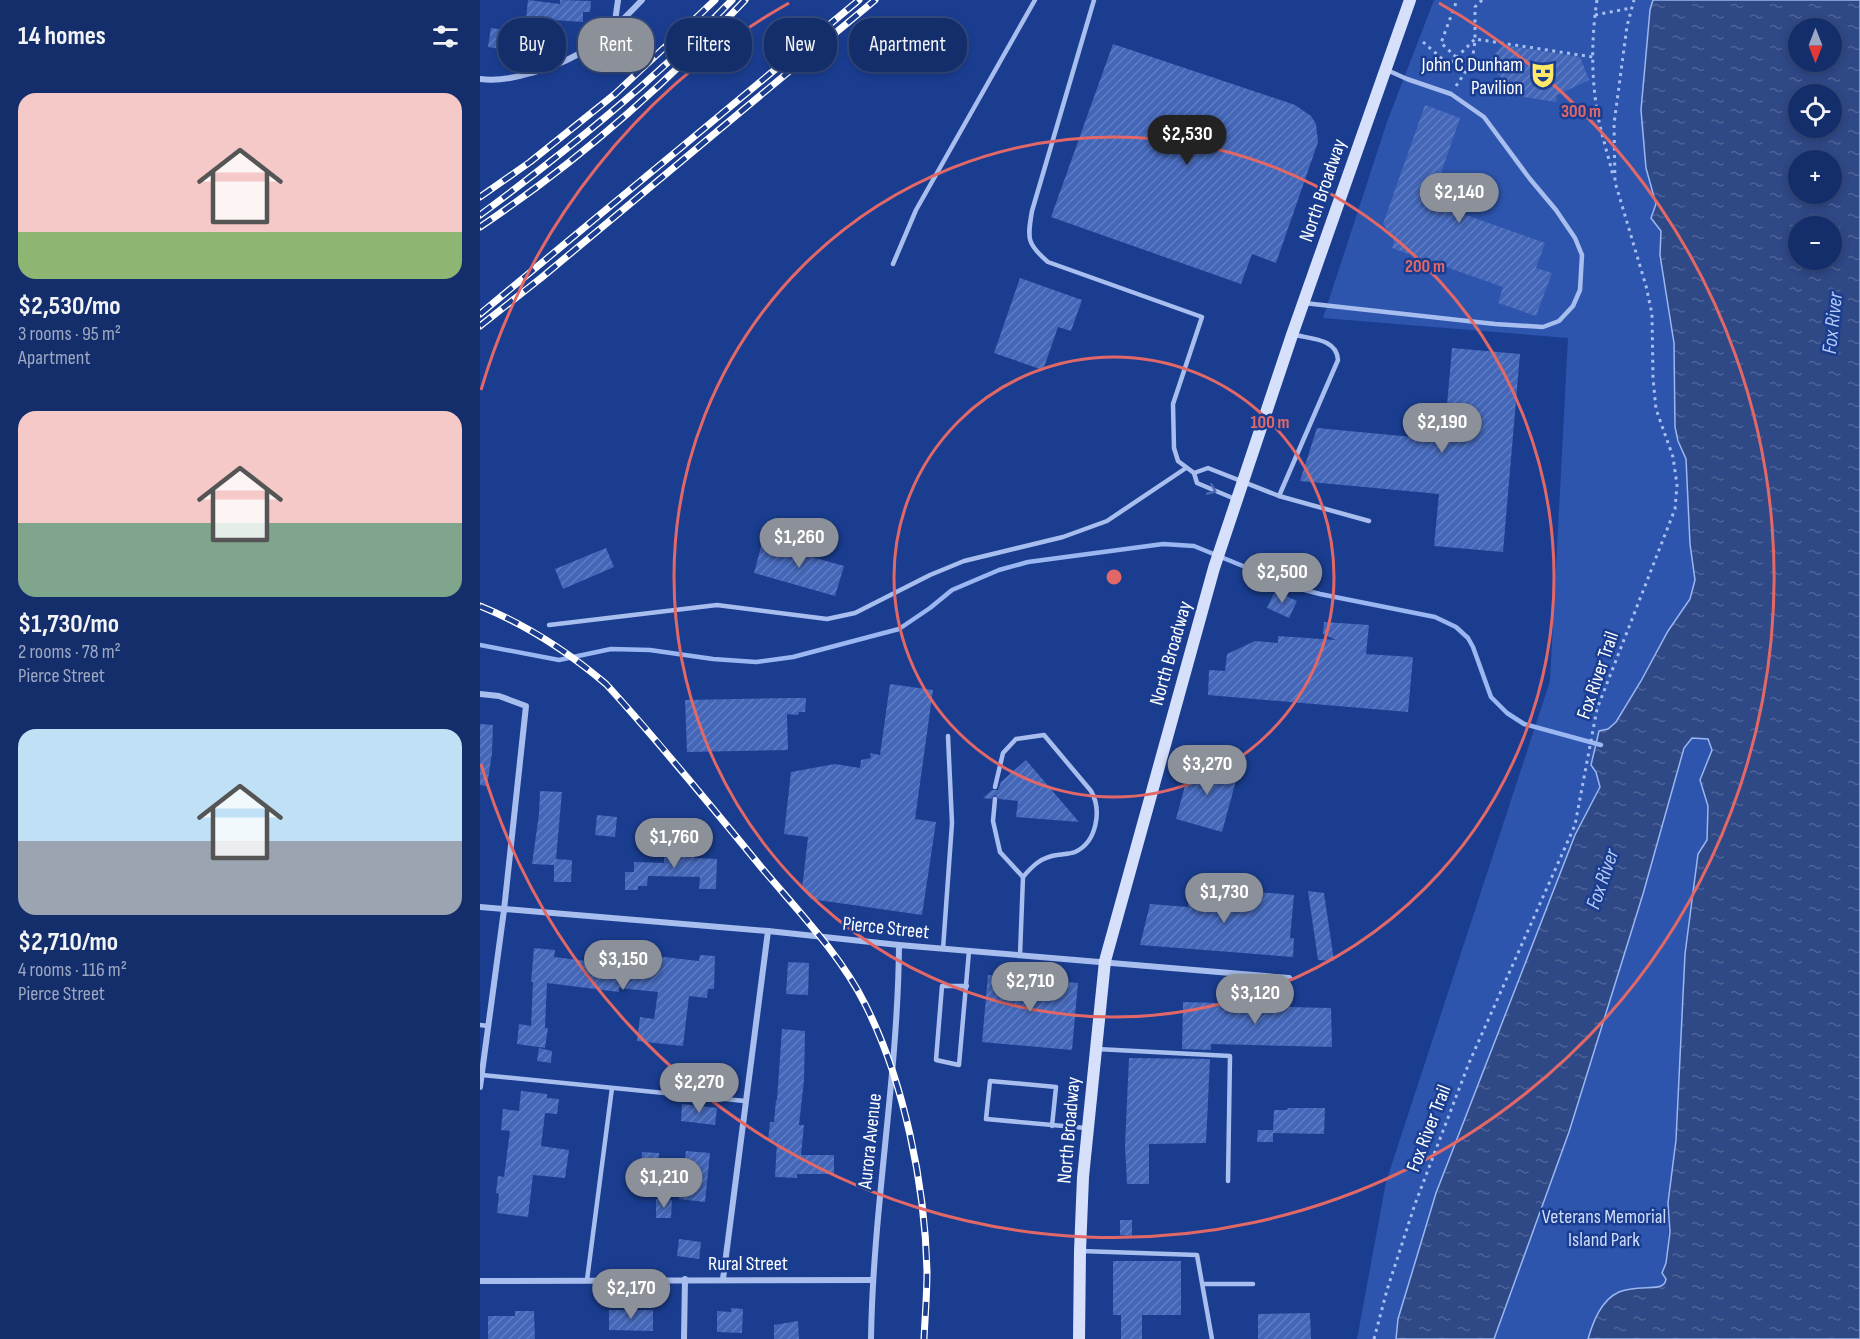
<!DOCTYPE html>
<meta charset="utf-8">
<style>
:root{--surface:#142e6c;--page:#213a74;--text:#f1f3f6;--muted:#9da8c2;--line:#334a7f;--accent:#8c9099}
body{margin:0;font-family:"Sofia Sans Condensed",sans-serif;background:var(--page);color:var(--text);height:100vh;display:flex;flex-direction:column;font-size:22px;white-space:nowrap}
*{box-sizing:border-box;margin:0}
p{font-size:20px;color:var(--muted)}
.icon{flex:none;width:33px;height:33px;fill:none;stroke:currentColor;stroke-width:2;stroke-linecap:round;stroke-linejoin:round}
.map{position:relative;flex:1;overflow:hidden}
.sheet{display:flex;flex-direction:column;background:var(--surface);width:480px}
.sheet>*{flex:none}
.hud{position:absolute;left:18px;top:18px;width:570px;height:54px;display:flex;gap:12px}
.needle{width:39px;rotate:180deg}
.tools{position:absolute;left:1308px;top:18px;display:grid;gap:12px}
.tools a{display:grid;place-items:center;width:54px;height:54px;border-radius:50%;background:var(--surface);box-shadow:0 3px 9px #0003,0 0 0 2px var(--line);font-size:30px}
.price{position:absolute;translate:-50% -51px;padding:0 14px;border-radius:21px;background:var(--accent);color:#fff;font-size:20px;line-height:39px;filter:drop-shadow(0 2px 3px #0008)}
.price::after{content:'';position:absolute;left:50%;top:36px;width:18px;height:14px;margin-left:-9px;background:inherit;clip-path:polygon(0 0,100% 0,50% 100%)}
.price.selected{background:#222;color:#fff}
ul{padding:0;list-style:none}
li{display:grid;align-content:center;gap:12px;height:318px;padding:0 18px}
li span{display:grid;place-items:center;height:186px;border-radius:18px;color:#555}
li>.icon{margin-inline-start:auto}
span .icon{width:108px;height:108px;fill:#fffc;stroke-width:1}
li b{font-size:26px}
h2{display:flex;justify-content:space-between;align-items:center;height:72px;padding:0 18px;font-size:26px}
.tag{padding:0 21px;border-radius:24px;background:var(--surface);box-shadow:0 3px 9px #0003,0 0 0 2px var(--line);font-size:21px;line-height:54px}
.tag.selected{background:var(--accent);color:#fff}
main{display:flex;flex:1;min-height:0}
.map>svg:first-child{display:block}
.green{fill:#2d55ae}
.water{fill:url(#water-ripples);stroke:#9bb7f1;stroke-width:1.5;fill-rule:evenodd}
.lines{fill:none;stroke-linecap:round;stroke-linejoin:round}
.stream{stroke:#9bb7f1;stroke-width:4.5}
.building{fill:url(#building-hatch)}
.path{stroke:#a8beee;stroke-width:3;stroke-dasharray:3 4.5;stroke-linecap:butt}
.lane{stroke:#a8beee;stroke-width:4.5}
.street{stroke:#a8beee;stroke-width:6}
.secondary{stroke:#d6e0fa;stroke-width:12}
.rail-casing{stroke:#fff;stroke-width:7}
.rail{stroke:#1a3d90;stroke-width:4.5;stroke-dasharray:14;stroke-linecap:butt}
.oneway{stroke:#4c6ab1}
.ring{fill:none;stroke:#e26868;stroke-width:3}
.labels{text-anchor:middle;stroke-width:5;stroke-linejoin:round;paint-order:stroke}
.poi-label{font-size:20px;fill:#fff;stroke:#1a3d90;text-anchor:end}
.street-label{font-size:20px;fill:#fff;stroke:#1a3d90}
.park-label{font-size:20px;fill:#cfdcfa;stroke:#1a3d90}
.water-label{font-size:21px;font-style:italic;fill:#b5c9f5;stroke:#1a3d90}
.centre{fill:#e26868;stroke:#1a3d90;stroke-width:3}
.ring-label{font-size:18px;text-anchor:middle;font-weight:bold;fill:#e26868;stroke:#1a3d90;stroke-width:5;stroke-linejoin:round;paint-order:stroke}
</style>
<main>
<section class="sheet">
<h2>14 homes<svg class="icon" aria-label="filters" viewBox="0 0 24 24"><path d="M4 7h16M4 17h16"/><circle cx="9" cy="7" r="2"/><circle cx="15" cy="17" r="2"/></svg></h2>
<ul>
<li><span style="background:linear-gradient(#f6c9c9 75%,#8fb573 0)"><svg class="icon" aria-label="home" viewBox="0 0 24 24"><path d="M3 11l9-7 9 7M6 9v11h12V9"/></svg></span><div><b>$2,530/mo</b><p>3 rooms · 95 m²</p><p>Apartment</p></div></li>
<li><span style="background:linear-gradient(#f6c9c9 60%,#7fa58c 0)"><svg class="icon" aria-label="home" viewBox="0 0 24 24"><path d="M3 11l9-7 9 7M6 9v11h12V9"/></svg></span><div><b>$1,730/mo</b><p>2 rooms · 78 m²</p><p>Pierce Street</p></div></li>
<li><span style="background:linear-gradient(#bfe0f5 60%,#9aa5b1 0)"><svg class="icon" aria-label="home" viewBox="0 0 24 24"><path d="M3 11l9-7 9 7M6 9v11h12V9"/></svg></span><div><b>$2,710/mo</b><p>4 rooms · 116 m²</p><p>Pierce Street</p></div></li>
</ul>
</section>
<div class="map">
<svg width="1380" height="1339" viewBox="0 0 1380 1339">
<defs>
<pattern id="water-ripples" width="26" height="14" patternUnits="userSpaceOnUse" patternTransform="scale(1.5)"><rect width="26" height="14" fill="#2f4886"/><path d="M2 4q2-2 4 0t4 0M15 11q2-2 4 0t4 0" fill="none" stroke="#4e6398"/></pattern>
<pattern id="building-hatch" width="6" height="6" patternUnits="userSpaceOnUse" patternTransform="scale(1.5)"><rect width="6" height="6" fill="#4366b8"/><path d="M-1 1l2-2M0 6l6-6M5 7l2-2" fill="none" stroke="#5f7dc3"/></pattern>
</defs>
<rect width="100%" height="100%" fill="#1a3d90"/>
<g class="green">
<polygon points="954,0 1173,0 1170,10 1161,110 1166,168 1176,204 1172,218 1181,231 1180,255 1194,343 1195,427 1198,441 1206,458 1210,544 1215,580 1210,599 1188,631 1161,681 1136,722 1128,729 1119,731 1111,765 1116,772 1120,787 1095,835 917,1339 877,1339 906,1182 1070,681 1088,338 843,318 907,122"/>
<path d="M 1212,738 L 1228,739 L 1232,750 L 1220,780 L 1228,806 L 1227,840 L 1218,854 C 1209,968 1203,1082 1189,1196 C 1186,1222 1193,1248 1182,1273 L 1186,1279 L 1184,1285 L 1178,1288 L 1172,1286 L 1117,1313 L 1108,1339 L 1014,1339 L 1089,1132 L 1163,894 L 1204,748 Z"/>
</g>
<path class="water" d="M 1173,0 L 1380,0 L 1380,1339 L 1108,1339 C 1113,1322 1121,1300 1139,1292 C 1152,1286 1176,1289 1181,1286 C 1185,1284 1185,1283 1186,1279 L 1182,1273 L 1186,1263 L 1190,1232 L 1188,1203 L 1196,1140 L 1205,954 L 1218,854 L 1227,840 L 1228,806 L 1220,780 L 1232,750 L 1228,739 L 1212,738 L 1204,748 L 1163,894 L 1089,1132 L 1014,1339 L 916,1339 L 918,1319 L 956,1193 L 1095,835 L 1120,787 L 1116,772 L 1111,765 L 1119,731 L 1128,729 L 1136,722 L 1161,681 L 1188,631 L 1210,599 L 1215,580 L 1210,544 L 1206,459 L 1198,441 L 1195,427 L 1194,343 L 1180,255 L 1181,231 L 1171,218 L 1176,204 L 1166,168 L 1161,110 L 1170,10 ZM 1318,28 L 1352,28 L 1352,62 L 1318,62 ZM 1318,94 L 1352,94 L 1352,128 L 1318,128 ZM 1318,160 L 1352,160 L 1352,194 L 1318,194 ZM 1318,226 L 1352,226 L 1352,260 L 1318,260 Z"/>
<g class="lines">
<polyline class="stream" points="0,645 79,660 131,649 170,650 233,659 276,662 313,657 419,629 450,608 472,590 519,570 548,562 683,544 714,546 817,588 840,594 955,617 976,627 988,638 993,647 1011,697 1027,713 1044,724 1121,745"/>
</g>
<g class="building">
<polygon points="48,0 80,4 80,0 111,1 110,12 103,12 103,22 46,18"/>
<polygon points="11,28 34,31 31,51 8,47"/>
<polygon points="633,44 815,105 831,116 836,124 838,142 796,263 772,254 761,284 571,217"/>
<polygon points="1023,45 1100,57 1109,80 1077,95 1076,102 1031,95 1032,87 1006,64"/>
<polygon points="945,105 980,118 952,199 956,200 955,204 1065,243 1056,268 1072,273 1056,316 1018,303 1023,287 912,248 914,243 913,237 903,224"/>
<polygon points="540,278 602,300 591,331 578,327 563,370 514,353"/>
<polygon points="972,348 1040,354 1023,552 954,546 959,494 820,481 837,428 964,440"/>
<polygon points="282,543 364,566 355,596 274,573"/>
<polygon points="126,548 134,567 83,589 75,569"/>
<polygon points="795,591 817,601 809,618 787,608"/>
<polygon points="844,622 889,625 886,654 933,657 928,712 728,695 729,670 745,671 747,654 775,641 798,643 798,636 856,640 843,634"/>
<polygon points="410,684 453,690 435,819 456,822 442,915 331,899 322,889 328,837 304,834 311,772 355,764 380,768 381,760 391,758 390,753 400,755"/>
<polygon points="310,698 326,698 325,712 319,712 318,715 307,714 308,750 207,752 205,700"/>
<polygon points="0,724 13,725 12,753 7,786 0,785"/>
<polygon points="546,760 599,822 536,817 538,801 519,799 515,795 511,799 503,798 512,790 518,790 521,782"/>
<polygon points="712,760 758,773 742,832 696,819"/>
<polygon points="60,791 82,792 76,859 92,860 91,882 74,882 74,865 52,864 59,814"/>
<polygon points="117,815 137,817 135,837 115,835"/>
<polygon points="185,845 205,845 204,854 214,855 214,858 237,859 236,889 219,889 220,877 168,876 167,886 158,886 158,890 145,890 145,872 154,872 154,862 184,863"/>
<polygon points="709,890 765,895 765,891 814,895 810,938 814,938 813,957 660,945 670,904 708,907"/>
<polygon points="828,891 844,893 854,961 838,960"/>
<polygon points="54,948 75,950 74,957 122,963 123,953 143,955 141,973 164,975 166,955 219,961 220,955 235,956 234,989 228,989 227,998 209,996 203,1046 157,1041 160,1017 174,1019 178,992 139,988 139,992 67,983 65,1028 68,1028 65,1048 37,1044 39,1024 51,1026 53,982 51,982"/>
<polygon points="308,962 329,963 328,995 306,994"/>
<polygon points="508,975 598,983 592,1050 502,1042"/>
<polygon points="703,1002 810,1005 810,1007 851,1008 852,1047 731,1044 731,1050 702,1049"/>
<polygon points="302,1029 325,1031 324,1080 319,1125 324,1125 321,1155 354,1155 354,1174 317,1174 317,1178 295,1177 297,1142 288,1141 290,1122 294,1122 296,1100 297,1100"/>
<polygon points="59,1048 72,1051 71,1063 57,1061"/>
<polygon points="649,1058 730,1059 726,1143 669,1144 669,1184 647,1184 645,1145"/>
<polygon points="41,1091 67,1094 67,1098 79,1099 77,1114 65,1113 61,1146 89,1150 85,1178 53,1175 48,1217 17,1213 19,1194 16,1193 18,1176 24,1177 30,1131 21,1130 23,1109 39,1111"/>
<polygon points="202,1104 237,1108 235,1125 201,1121"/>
<polygon points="808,1108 845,1108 844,1134 793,1133 793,1142 777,1142 778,1130 793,1130 794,1110 807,1110"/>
<polygon points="206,1151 230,1153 225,1202 199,1199"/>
<polygon points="162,1152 179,1153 178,1169 161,1168"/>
<polygon points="176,1199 192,1200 191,1218 176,1218"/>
<polygon points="640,1220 652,1220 652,1236 640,1235"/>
<polygon points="199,1239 221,1242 219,1259 197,1256"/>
<polygon points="633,1261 701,1261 701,1315 662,1315 662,1339 641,1339 641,1315 633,1315"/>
<polygon points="251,1308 263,1309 262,1333 237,1332 237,1311 251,1312"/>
<polygon points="129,1310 173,1310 173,1331 129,1330"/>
<polygon points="35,1311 54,1311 55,1339 8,1339 8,1316 35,1316"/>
<polygon points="830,1313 831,1339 778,1339 778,1314"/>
<polygon points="318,1321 319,1339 294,1339 294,1325"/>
</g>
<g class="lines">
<g class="path">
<polyline points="1002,0 995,7 995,39 1113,57"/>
<path d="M 1117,0 C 1111,40 1111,82 1119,121 C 1123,140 1129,158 1133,176"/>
<polyline points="1115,15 1151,8"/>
<polyline points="943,42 969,65 995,39"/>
<polyline points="976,57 961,43 977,0"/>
<polyline points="976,86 992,62 995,41"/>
<polyline points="894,1339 907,1290 935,1204 989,1063 1095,825 1117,709 1195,509 1197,485 1193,457 1176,409 1173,378 1172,314 1166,286 1135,182 1134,124 1147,26 1154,0"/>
</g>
<g class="lane">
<path d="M 614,0 L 552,211 C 547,239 547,244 568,262 L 722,317 L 693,404 L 694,448 L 698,461 L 714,473 L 717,483 L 755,499"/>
<polyline points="413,264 436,210 555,0"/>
<polyline points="824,303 1015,324 1063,327 1079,321 1093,306 1100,290 1102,255 1095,238 1076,210 1050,179 1004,117 971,94 927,79 907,70"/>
<path d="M 815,335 C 832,339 857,339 858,360 L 799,496 L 889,521"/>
<polyline points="714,473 728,468 799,496"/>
<polyline points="69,625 237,605 347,619 375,613 450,575 484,561 583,537 627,521 706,468"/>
<path d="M 515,787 L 523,753 L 536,739 L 564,735 L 611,791 C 622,810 617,842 595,852 C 590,854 583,854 577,855 C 562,857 553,865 543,877"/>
<polyline points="515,799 513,821 520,852 543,877 540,955"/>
<polyline points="463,949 472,823 468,736"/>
<polyline points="487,986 462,986 456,1060 479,1065 489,951"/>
<polyline points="0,1025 8,1026"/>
<polyline points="617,1049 750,1056 748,1181"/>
<polyline points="2,1075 265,1101"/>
<polyline points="572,1126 576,1087 510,1081 506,1119 606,1128"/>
<polyline points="601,1251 717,1255 732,1339"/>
<polyline points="107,1280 132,1088"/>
<polyline points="723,1284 773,1284"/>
</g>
<g class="street">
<polyline points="134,29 138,0"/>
<path d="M 0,79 C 17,81 35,78 51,73 C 101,60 127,37 162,0"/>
<polyline points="0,694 19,696 46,706 24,910 0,1087"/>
<polyline points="0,907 288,931 419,945 809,978"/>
<polyline points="243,1279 288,931"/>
<polyline points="0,1281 392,1280"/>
<polyline points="204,1339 205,1279"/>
<path d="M 391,1339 C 393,1207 418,1077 419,945"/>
</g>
<polyline class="secondary" points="599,1339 600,1251 603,1177 625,961 734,568 812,335 930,0"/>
<g class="rail-casing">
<g id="rail">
<polyline points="0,197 50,162 135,94 235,0"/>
<path d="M 0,215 C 89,149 175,80 252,0"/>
<path d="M 0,227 C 96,163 186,84 265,0"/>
<polyline points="0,314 379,0"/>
<polyline points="0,326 61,278 395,0"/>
<path d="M 0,606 C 47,625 87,651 126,684 C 180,743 230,805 281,867 C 317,910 360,954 385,1004 C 424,1081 445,1185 447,1271 C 447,1294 445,1317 444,1339"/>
</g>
</g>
<use href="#rail" class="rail"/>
</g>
<defs><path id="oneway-chevron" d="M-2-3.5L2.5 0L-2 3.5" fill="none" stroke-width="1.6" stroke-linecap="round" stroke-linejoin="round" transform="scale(1.5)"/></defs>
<use class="oneway" href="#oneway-chevron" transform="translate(732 490) rotate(23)"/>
<g class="ring">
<circle cx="634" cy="577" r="220"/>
<circle cx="634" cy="577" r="440"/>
<path d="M1 390A660 660 0 0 1 309 3M959 3A660 660 0 1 1 1 764"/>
</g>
<defs>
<g id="theatre-bare" transform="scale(2.07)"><path d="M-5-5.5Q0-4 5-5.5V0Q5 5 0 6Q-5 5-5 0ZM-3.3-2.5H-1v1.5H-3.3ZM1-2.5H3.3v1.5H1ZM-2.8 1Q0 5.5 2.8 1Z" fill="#ffe966" stroke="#1a3d90" stroke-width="2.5" paint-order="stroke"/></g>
</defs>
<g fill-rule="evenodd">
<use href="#theatre-bare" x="1063" y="75"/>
</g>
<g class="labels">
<g class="poi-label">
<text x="1043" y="71">John C Dunham<tspan x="1043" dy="23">Pavilion</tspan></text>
</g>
<g class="street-label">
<text transform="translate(842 190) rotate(-71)" y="7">North Broadway</text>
<text transform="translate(690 653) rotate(-74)" y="7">North Broadway</text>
<text transform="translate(1117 675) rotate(-71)" y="7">Fox River Trail</text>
<text transform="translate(406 927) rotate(6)" y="7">Pierce Street</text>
<text transform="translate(948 1128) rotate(-69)" y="7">Fox River Trail</text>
<text transform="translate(588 1130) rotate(-85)" y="7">North Broadway</text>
<text transform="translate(389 1141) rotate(-84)" y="7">Aurora Avenue</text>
<text x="268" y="1270">Rural Street</text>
</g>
<g class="park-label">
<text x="1124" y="1223">Veterans Memorial<tspan x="1124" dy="23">Island Park</tspan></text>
</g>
<g class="water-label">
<text transform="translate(1352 323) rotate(-84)" y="7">Fox River</text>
<text transform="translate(1122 879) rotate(-71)" y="7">Fox River</text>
</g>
</g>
<circle cx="634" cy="577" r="9" class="centre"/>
<g class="ring-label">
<text x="1101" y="117">300 m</text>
<text x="945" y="272">200 m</text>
<text x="790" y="428">100 m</text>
</g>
</svg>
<div class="tools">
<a><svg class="needle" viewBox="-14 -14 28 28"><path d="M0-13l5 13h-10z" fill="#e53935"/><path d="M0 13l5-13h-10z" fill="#9da8c2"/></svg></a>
<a><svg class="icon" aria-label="locate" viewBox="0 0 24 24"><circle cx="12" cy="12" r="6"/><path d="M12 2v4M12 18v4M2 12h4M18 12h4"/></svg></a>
<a>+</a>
<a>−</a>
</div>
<b class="price selected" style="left:707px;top:166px">$2,530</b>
<b class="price" style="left:979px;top:224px">$2,140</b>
<b class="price" style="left:962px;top:454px">$2,190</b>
<b class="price" style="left:319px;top:569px">$1,260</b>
<b class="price" style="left:802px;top:604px">$2,500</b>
<b class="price" style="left:727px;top:796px">$3,270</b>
<b class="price" style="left:194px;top:869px">$1,760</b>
<b class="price" style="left:744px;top:924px">$1,730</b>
<b class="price" style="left:143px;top:991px">$3,150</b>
<b class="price" style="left:550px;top:1013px">$2,710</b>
<b class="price" style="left:775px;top:1025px">$3,120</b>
<b class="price" style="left:219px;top:1114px">$2,270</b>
<b class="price" style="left:184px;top:1209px">$1,210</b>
<b class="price" style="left:151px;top:1320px">$2,170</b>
<div class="hud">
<a class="tag">Buy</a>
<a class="tag selected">Rent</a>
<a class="tag">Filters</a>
<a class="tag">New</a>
<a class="tag">Apartment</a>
</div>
</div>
</main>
